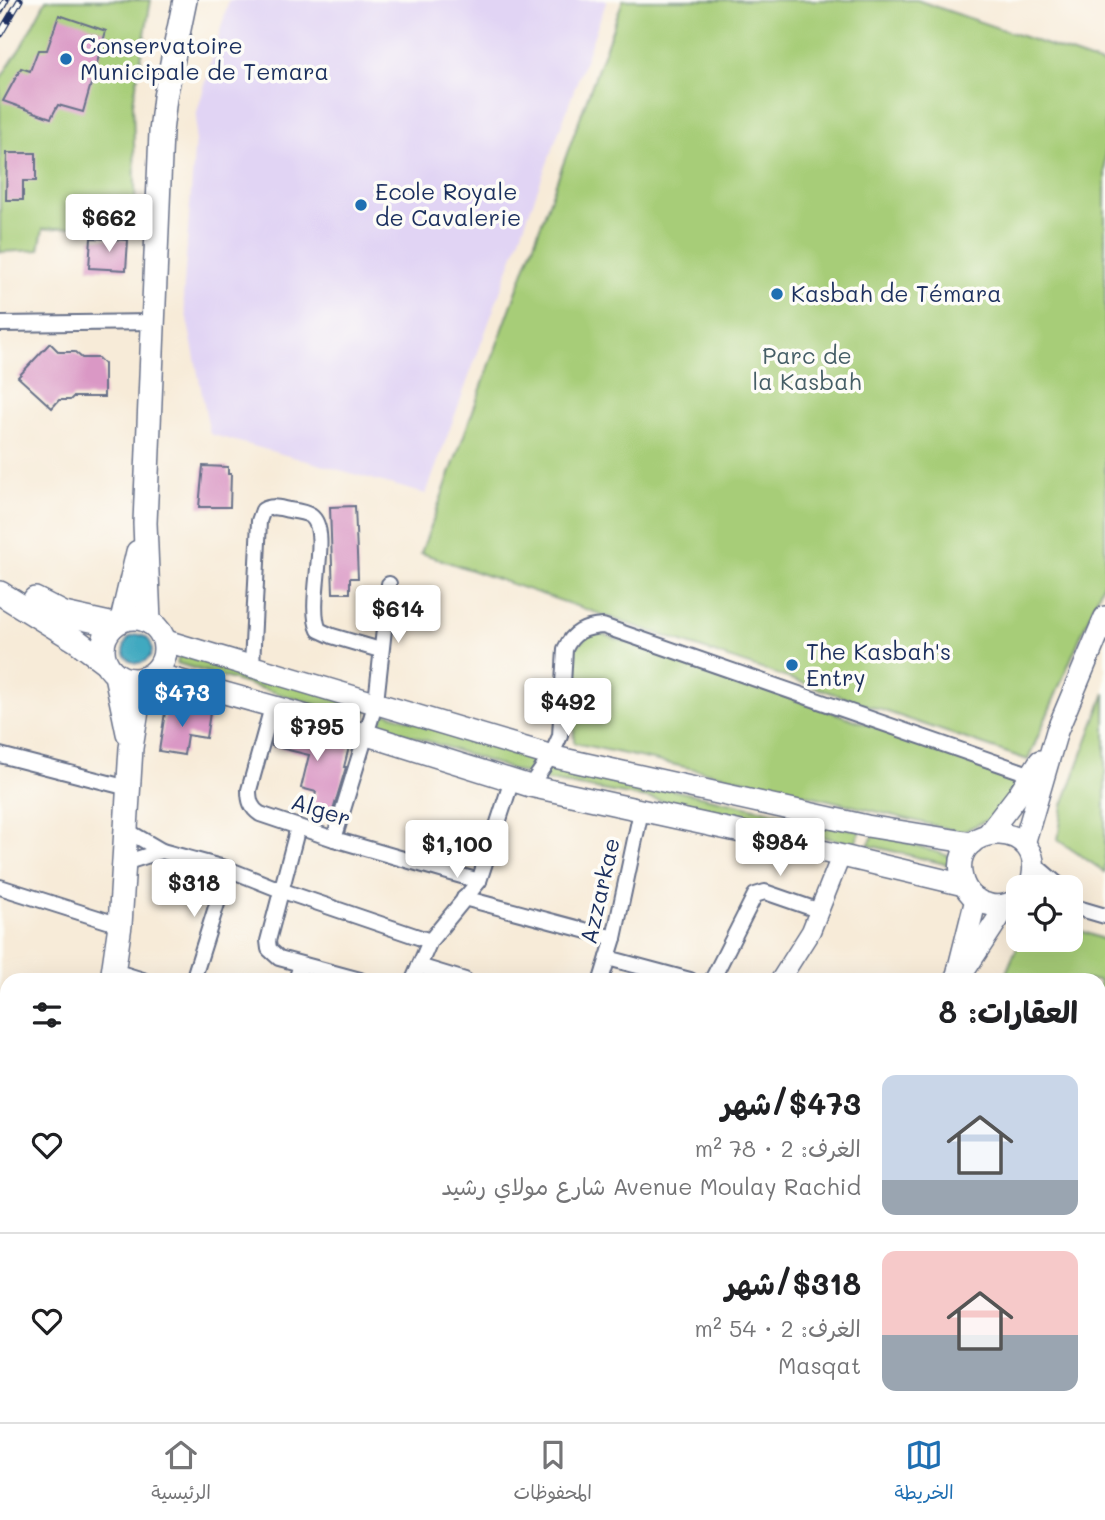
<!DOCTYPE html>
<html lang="ar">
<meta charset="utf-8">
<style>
:root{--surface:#fff;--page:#f2f2f2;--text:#202124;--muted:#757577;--line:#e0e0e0;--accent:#1f6fb2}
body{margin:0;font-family:Mali,"Playpen Sans Arabic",sans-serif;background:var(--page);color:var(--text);direction:rtl;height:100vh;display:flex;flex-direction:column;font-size:26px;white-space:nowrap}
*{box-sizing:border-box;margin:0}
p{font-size:23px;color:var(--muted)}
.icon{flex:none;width:38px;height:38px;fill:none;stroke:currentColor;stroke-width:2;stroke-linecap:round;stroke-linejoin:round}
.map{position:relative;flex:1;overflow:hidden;direction:ltr}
.sheet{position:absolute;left:0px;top:973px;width:1106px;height:450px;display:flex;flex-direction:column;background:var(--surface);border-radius:21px 21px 0 0;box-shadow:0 7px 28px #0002;direction:rtl}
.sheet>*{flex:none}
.buttons{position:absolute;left:1006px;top:875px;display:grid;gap:14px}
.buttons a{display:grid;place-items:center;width:77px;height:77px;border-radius:14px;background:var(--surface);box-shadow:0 7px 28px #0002;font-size:35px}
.price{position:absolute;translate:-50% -60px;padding:0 16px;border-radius:7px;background:#fff;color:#222;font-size:23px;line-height:46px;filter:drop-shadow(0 2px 4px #0008)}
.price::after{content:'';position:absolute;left:50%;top:42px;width:21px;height:16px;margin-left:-10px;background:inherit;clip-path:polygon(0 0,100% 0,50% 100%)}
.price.selected{background:var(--accent);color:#fff}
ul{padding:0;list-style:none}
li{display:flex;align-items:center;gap:21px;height:175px;padding:0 28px}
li+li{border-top:2px solid var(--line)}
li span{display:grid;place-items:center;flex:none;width:196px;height:140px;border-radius:14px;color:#555}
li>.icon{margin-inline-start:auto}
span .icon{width:84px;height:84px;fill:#fffc;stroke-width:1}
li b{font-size:30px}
h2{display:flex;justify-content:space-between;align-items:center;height:84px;padding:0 28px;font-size:30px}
.menu{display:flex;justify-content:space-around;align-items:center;height:98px;border-top:2px solid var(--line);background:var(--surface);font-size:19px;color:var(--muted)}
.menu a{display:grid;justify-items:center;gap:4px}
.menu .selected{color:var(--accent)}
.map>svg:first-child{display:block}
.built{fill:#e1d4f4}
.green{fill:#a7cd78;stroke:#617e6b;stroke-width:2}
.water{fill:#40a9c0;stroke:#2e6c8f;stroke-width:2}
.building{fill:#da98c5}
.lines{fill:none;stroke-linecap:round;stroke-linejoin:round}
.minor-casing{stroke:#687189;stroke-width:18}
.tertiary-casing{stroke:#687189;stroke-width:21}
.secondary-casing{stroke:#687189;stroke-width:24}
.primary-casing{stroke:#687189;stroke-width:26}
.minor{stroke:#fff;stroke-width:14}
.tertiary{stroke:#fff;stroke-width:18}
.secondary{stroke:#fff;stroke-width:21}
.primary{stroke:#fff;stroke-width:23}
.rail-casing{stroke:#1b2f5e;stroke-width:7}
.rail{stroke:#fdfcf7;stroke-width:4.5;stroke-dasharray:13;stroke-linecap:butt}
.poi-dot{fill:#1f6fb2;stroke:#fdfcf7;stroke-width:2.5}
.labels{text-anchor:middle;stroke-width:7;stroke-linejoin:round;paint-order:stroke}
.poi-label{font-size:23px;fill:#1b2f5e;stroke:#fdfcf7;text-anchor:start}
.park-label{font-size:23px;fill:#455e66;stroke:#fdfcf7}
.street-label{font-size:23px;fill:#1b2f5e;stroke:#fdfcf7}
</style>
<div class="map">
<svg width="1105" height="1422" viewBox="0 0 1105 1422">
<rect width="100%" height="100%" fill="#fdfcf7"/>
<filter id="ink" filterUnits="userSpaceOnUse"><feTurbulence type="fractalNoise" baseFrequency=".0143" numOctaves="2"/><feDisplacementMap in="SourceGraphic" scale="14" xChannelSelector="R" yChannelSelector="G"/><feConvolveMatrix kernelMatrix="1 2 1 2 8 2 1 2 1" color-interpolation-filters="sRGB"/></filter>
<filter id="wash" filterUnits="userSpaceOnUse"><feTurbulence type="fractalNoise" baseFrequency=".00686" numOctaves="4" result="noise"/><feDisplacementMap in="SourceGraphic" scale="28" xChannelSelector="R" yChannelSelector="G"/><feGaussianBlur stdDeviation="1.57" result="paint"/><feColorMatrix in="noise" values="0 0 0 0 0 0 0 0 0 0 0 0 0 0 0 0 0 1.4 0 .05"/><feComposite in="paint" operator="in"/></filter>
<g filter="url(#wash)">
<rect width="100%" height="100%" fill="#f7ebd8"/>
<polygon class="built" points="229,0 607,0 426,494 210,434 183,298 197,112"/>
<g class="green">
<polygon points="46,0 151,0 133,103 136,223 43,229 39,250 0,252 0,79 21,47"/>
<polygon points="623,0 917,0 1105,65 1105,579 1028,760 421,553"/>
<polygon points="593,631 1023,777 1001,814 961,832 758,783 574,743 573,650"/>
<polygon points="181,649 369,705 363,719 177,663"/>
<polygon points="1105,693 1105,872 1058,840 1063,805"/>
<polygon points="384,712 536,761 526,774 380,725"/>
<polygon points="554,764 860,831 855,844 652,799 539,779"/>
<polygon points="875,833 953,857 949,865 868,845"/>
<polygon points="1071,927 1105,940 1105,1098 1099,1097 1099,980 1003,980 1020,940 1071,940"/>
<polygon points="7,1342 7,1383 0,1380 0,1360"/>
<polygon points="74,1416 316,1416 314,1422 87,1422"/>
<polygon points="536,1416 763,1416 760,1422 551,1422"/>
</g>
<circle class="water" cx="138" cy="649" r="14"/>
<g id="blocks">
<g class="building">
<polygon points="59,15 106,31 83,112 58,105 51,118 3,101 21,68 30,71 38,50 47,50"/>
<polygon points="7,153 36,153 36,181 23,181 23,200 6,200"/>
<polygon points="91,238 128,240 126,270 89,268"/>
<polygon points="50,343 59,352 75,352 82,358 98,358 104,364 104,397 73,397 70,400 59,400 52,408 18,377"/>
<polygon points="203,466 228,467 228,474 231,474 230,507 199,507"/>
<polygon points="355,506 358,578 350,578 350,593 333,593 330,507"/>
<polygon points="166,706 210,713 206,738 187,735 184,755 159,751"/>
<polygon points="278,721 350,743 344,767 346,767 331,817 311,812 316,792 301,788 309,755 272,746"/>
</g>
</g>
</g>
<g filter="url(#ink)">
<use href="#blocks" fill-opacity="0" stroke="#687189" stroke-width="2"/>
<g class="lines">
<g class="minor-casing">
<g id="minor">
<polyline points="0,324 155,322"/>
<path d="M 252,665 L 259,521 L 263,510 C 272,505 279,508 289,510 C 296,511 305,512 311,516 C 332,531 306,603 319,630 L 332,636 L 380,650"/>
<path d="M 272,707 L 249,790 C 249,801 251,808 260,814 L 334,839 L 479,881"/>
<polyline points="0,755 128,788"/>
<path d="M 530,786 L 551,756 L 560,736 L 565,649 C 573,632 585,627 603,626 L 1032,775"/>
<polyline points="298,827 268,941 269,949 279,958 360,980"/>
<polyline points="126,830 162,851 228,869 283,891 430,941"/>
<polyline points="334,839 376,702 389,584"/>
<polyline points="124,863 162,851"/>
<polyline points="1034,864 1061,887"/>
<polyline points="0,887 120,925"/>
<polyline points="464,898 614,938"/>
<polyline points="1071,906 1105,916"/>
<polyline points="608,958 690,980"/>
<polyline points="419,966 465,980"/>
<polyline points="114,971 143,980"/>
<polyline points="193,980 228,869"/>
<polyline points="296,980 301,965"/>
<polyline points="413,980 430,941 479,881 512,780"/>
<polyline points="601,980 614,938 641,811"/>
<polyline points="712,980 755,895 765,892 820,911"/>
<polyline points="0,1015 7,1017"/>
<polyline points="0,1075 7,1078"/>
<polyline points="0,1178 7,1160"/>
<polyline points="1099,1237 1105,1224"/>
<polyline points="1099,1284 1105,1285"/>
<polyline points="0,1303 7,1306"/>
<polyline points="1099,1347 1105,1348"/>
<polyline points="0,1348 7,1327"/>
<polyline points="247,1416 262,1422"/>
<polyline points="310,1422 312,1416"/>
<polyline points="369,1422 371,1416"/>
<polyline points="587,1422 592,1416"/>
</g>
</g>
<g class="tertiary-casing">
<g id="tertiary">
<polyline points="780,980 811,931 841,856"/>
<polyline points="512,1416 527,1422"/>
<polyline points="482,1422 485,1416"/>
</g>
</g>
<g class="secondary-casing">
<g id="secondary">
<polyline points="163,640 559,758 867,826 972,843"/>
<polyline points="153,673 300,714 530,786 746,833 964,885"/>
<polyline points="988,834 1018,795 1040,761"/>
<polyline points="1024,844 1057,731 1105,617"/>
<path d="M 1018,899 C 1009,905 998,908 987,904 C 975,901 965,891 962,878 C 947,819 1054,817 1030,887"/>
<polyline points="957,975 976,899"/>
<polyline points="958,980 1007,905"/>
<polyline points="781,1422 783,1416"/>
</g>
</g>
<g class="primary-casing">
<g id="primary">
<polyline points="0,593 77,641 105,662"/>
<polyline points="35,599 64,614 114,625"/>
<circle cx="134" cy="649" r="31"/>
<polyline points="122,620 138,552"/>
<polyline points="149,622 145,523 161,132 165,97 185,0"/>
<polyline points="116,675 128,733"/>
<polyline points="112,980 120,925 131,748 142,679"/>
<polyline points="0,1282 7,1264"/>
</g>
</g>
<use href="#minor" class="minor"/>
<use href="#tertiary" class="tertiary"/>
<use href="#secondary" class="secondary"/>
<use href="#primary" class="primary"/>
<g class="rail-casing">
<g id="rail">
<polyline points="0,11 6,0"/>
<polyline points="0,34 20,0"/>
</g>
</g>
<use href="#rail" class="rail"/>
</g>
</g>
<g class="poi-dot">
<circle cx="66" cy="59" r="7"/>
<circle cx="361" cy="205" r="7"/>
<circle cx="777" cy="294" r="7"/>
<circle cx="792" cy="665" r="7"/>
</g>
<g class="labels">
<g class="poi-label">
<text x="80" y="54">Conservatoire<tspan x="80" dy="26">Municipale de Temara</tspan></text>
<text x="375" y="200">Ecole Royale<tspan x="375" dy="26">de Cavalerie</tspan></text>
<text x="791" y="302">Kasbah de Témara</text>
<text x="806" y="660">The Kasbah's<tspan x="806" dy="26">Entry</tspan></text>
</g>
<g class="park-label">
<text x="807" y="364">Parc de<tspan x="807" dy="26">la Kasbah</tspan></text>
</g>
<g class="street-label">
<text transform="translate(321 810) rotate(18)" y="8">Alger</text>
<text transform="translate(600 891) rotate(-77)" y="8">Azzarkae</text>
</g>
</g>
</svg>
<div class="buttons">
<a><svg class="icon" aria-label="locate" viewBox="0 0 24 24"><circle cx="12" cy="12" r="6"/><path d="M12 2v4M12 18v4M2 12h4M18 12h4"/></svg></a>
</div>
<b class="price" style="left:109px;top:254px">$662</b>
<b class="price" style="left:398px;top:645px">$614</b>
<b class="price selected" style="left:182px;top:729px">$473</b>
<b class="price" style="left:568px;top:738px">$492</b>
<b class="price" style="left:317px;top:763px">$795</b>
<b class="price" style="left:780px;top:878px">$984</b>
<b class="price" style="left:457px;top:880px">$1,100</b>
<b class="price" style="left:194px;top:919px">$318</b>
<section class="sheet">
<h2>العقارات: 8<svg class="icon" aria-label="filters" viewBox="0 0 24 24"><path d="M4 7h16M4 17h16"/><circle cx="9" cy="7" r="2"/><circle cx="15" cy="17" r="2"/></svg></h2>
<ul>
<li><span style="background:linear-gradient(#c9d6e8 75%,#9aa5b1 0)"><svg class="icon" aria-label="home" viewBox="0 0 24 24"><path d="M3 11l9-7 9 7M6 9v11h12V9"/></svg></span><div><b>$473/شهر</b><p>الغرف: 2 · 78 m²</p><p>Avenue Moulay Rachid شارع مولاي رشيد</p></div><svg class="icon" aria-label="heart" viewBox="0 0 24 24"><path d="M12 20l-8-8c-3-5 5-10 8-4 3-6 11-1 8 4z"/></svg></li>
<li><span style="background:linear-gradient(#f6c9c9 60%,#9aa5b1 0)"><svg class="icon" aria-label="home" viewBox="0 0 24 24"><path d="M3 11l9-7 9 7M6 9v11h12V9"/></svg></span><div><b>$318/شهر</b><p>الغرف: 2 · 54 m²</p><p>Masqat</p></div><svg class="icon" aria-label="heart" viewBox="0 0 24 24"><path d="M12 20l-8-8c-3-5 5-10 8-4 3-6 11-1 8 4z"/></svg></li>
</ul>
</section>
</div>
<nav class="menu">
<a class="selected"><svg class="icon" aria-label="map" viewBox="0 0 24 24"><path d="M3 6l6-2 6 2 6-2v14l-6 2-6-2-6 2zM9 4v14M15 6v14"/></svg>الخريطة</a>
<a><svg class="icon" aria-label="saved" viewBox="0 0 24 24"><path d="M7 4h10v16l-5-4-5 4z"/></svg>المحفوظات</a>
<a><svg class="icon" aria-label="home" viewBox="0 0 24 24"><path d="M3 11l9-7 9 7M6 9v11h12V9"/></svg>الرئيسية</a>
</nav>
